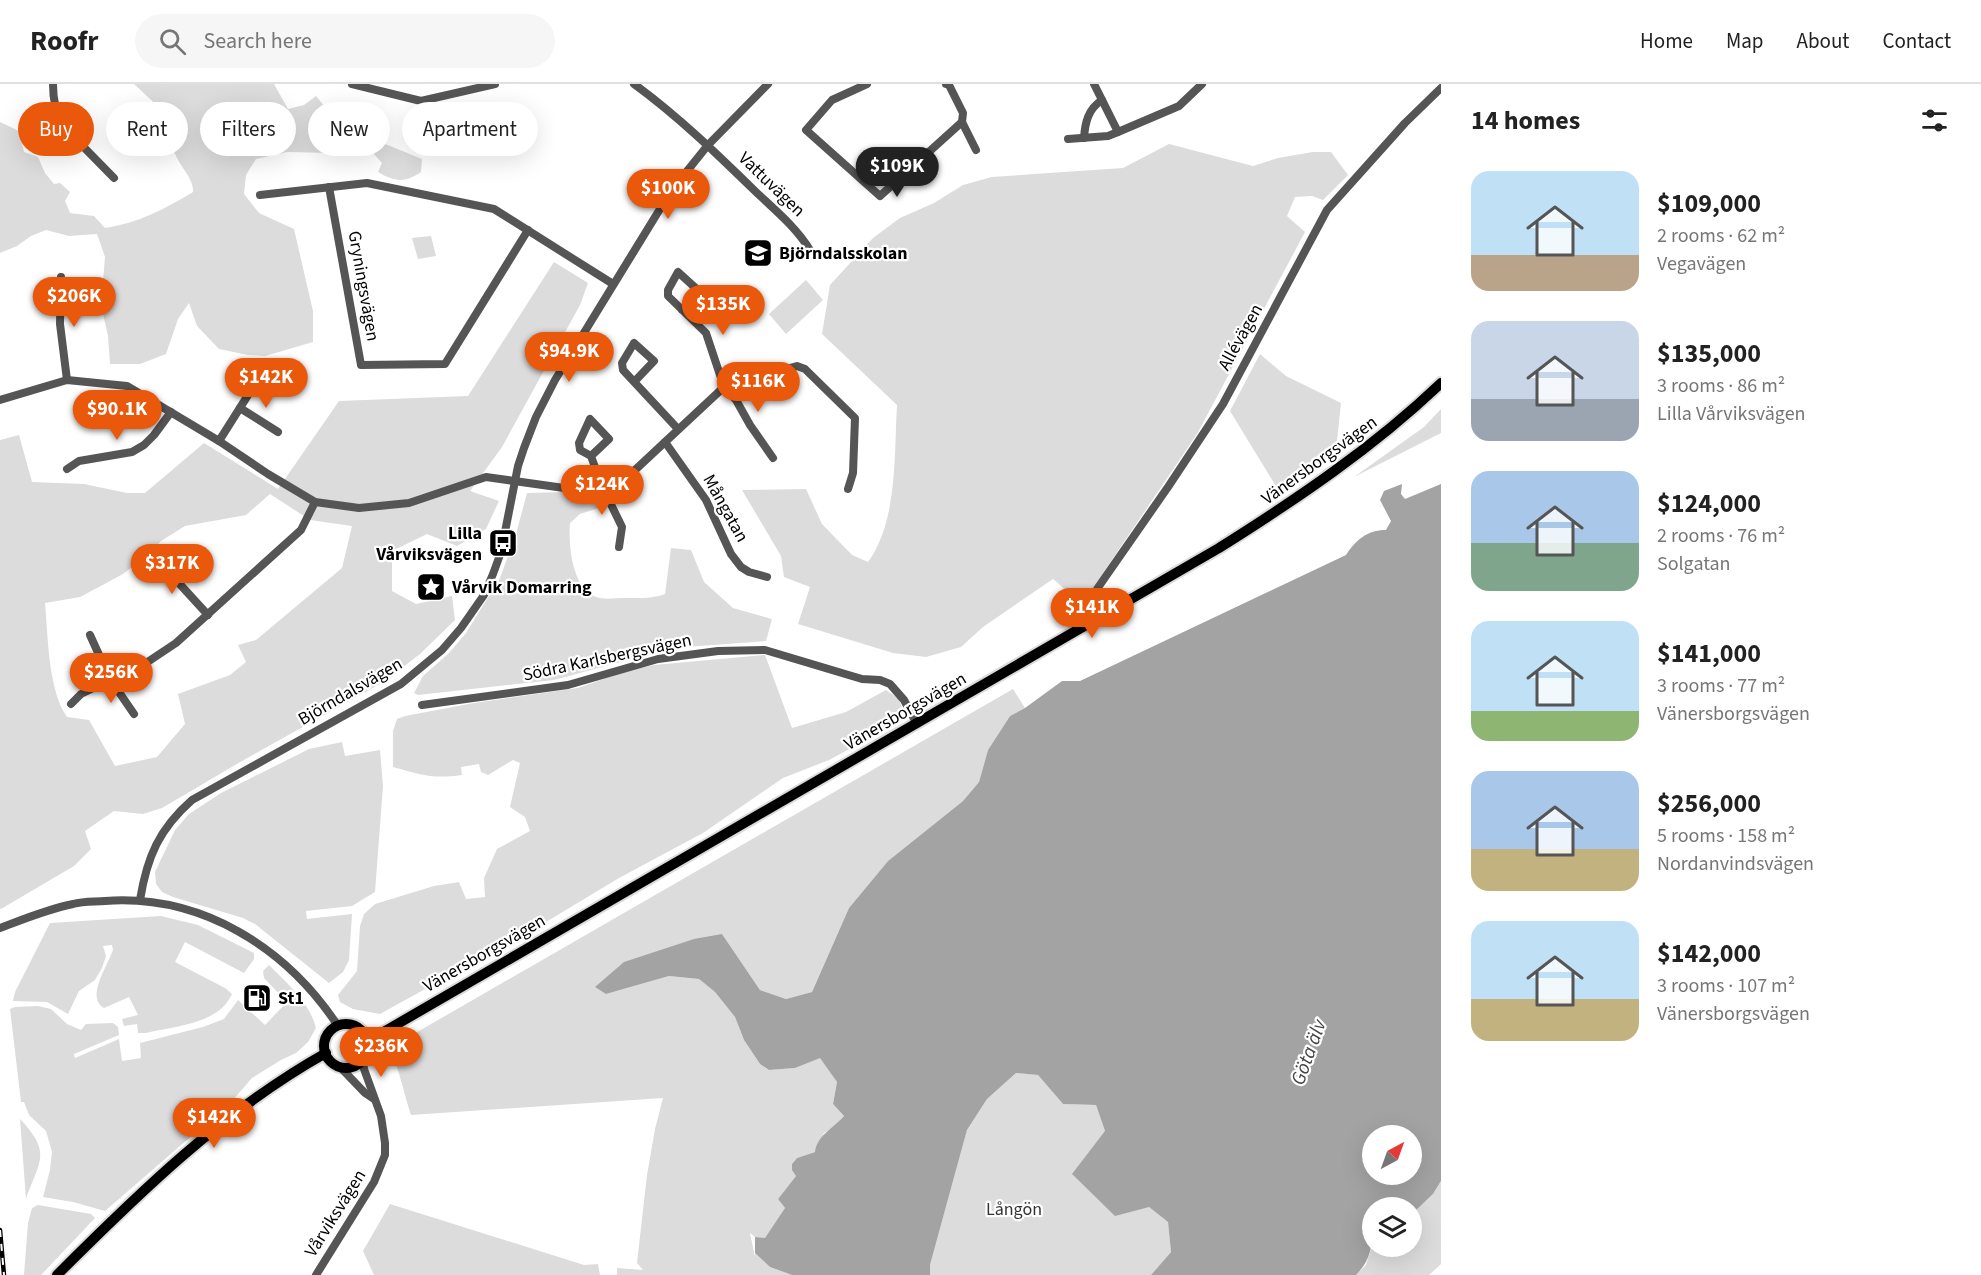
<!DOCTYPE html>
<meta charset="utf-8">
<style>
:root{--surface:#fff;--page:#f6f6f6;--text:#222;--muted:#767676;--line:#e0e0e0;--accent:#ea580c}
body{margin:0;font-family:"Source Sans 3",sans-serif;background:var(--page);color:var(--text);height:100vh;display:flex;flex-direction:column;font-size:22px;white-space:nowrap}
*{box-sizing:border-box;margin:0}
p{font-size:20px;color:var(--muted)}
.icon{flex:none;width:33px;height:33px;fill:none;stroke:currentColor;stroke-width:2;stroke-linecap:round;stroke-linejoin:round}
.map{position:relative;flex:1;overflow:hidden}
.side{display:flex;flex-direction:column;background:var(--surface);width:540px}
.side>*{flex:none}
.banner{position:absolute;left:18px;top:18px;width:570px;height:54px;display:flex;gap:12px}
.needle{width:39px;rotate:41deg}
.tools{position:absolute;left:1362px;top:1041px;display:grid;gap:12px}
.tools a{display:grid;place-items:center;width:60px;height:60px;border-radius:50%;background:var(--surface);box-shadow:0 6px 24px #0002;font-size:30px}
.price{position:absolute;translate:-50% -51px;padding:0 14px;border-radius:21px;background:var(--accent);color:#fff;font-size:20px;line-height:39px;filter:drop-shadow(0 2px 3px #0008)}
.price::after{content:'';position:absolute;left:50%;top:36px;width:18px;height:14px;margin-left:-9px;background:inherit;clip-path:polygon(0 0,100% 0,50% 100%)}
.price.on{background:#222;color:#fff}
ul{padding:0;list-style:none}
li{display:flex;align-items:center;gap:18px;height:150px;padding:0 30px}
li span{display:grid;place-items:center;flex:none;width:168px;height:120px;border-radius:18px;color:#555}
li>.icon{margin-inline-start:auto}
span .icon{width:72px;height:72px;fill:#fffc;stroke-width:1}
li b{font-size:26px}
h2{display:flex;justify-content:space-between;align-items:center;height:72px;padding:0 30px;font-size:26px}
.chip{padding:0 21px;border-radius:27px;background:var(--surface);box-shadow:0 6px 24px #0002;font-size:21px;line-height:54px}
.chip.on{background:var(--accent);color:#fff}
header{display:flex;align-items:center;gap:36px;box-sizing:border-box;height:84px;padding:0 30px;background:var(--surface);border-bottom:2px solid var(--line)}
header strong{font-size:28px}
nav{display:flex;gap:33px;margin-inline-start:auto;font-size:21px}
.search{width:420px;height:54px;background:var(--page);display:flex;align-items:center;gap:15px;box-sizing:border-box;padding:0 21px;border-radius:33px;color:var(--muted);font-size:22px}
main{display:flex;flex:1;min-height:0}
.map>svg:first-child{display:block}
.green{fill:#dcdcdc;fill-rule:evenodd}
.water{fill:#a3a3a3;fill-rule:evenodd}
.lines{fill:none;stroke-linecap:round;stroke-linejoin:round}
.major-casing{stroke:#dbdbdb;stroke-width:14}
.minor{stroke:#555;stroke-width:8}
.major{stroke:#000;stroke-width:10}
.rail-casing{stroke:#000;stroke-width:4.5}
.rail{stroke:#fff;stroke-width:2;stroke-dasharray:7;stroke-linecap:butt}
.labels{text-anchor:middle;stroke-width:4.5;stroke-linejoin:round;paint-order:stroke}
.street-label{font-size:18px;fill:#000;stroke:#fff}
.poi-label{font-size:18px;font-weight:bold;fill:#000;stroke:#fff;text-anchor:start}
.park-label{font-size:18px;fill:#333;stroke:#fff}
.water-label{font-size:20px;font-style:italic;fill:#444;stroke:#fff}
</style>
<header>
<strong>Roofr</strong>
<div class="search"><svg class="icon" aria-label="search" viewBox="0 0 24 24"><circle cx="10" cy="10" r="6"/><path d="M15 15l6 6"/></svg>Search here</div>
<nav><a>Home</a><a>Map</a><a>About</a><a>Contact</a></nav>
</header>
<main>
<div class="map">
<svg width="1441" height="1191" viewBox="0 0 1441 1191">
<rect width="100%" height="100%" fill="#fff"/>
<g class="green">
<path d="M 134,0 L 274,0 L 288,25 L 304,21 L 316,12 L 331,30 L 342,50 L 378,57 L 422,75 L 421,88 C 405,99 395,98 378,88 L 382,79 L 374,70 L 287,68 L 256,75 L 246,91 L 244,110 L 259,129 L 294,145 L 313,227 L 313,258 L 265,272 L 248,271 L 219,265 L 197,242 L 189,219 L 178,235 L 166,270 L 140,280 L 110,280 L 108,252 L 101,221 L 105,173 L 97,150 L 69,152 L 46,146 L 31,152 L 17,162 L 0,169 L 0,38 L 19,47 L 24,68 L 38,73 L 45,89 L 54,100 L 60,99 L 70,108 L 65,117 L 70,129 L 94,132 L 105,144 C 138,139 165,125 193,108 C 194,96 183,86 177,74 C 170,59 166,45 164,28 Z"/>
<path d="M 1169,60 L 1253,82 L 1278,74 L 1313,68 L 1331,68 L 1348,91 L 1323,116 L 1312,112 L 1295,113 L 1287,132 L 1305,148 L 1197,350 L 1082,520 C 1076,518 1061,501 1053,495 L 983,543 L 961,563 L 926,573 L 893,569 L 798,540 L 810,503 L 784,493 L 781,472 L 742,406 L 806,405 L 822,440 L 852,471 L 868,478 C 898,437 894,370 897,321 L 822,250 L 830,201 L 873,154 L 900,134 L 934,119 L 963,101 L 992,93 L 1123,84 Z"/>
<polygon points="431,152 436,172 418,175 412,154"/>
<path d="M 554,178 L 588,199 L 580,221 L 502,363 L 470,407 L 499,417 L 486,445 L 457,462 L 427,450 L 392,467 L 392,507 L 416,520 L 452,512 L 455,536 L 420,570 L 385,597 L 242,677 L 162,724 L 143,730 L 114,727 L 85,747 L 91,765 L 74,782 L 1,825 L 0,824 L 0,356 L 19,351 L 32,398 L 84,400 L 127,409 L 145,409 L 204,359 L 278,405 L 339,317 L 468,312 ZM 270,410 L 310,436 L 352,442 L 342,484 L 256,556 L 238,561 L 246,578 L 230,591 L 178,610 L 185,640 L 157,673 L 115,682 L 89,636 L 67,633 C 48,606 48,551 45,519 L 80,513 L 97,504 L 123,490 L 148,471 L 161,457 L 185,442 L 246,431 Z"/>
<polygon points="806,196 823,216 786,250 769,230"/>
<polygon points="1260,270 1286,292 1341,319 1337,357 1277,404 1230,327"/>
<polygon points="1441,325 1441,349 1354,393 1424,343"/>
<path d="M 599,407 L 605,422 L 580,430 L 570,439 C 568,460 572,505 596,513 C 604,516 616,514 624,514 C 638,514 652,515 665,510 L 671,464 L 691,466 L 704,498 L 733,524 L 772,535 L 766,557 L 672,564 L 554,596 L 418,611 L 414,609 L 423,592 L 449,569 L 466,549 L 500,494 L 516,450 L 527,409 Z"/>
<path d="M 765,571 L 792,644 L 846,628 L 886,606 L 899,615 L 903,628 L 897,637 L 868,655 L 829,676 L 783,694 L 703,749 L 619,794 L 546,838 L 380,930 L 353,925 L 340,918 L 338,911 L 357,887 L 360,842 L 364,830 L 375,820 L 434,802 L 459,798 L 466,815 L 485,813 L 484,794 L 497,765 L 530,747 L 525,733 L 510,723 L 520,679 L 513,676 L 488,691 L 481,688 L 479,680 L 461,683 L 462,691 C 433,695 421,691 393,683 L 393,647 L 397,635 L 405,632 L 474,619 L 578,604 L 626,587 L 654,581 Z"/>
<path d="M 1013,605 L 1025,624 L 1010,632 L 988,666 L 979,698 L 963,717 L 888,777 L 849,824 L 812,908 L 786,915 L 760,906 L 722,850 L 606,910 L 669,892 L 699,895 L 715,908 L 735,933 L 744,956 L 760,980 L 769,986 L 795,984 L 820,973 L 837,998 L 833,1020 L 844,1032 L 835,1043 L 824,1049 L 815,1068 L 797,1074 L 792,1080 L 796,1092 L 778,1115 L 785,1124 L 765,1155 L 755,1153 L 750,1149 L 755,1173 L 755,1169 L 770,1183 L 792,1191 L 617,1191 L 617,1184 L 643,1186 L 637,1179 L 647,1091 L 655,1045 L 663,1014 L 411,1031 C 404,1010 400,987 390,966 L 412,951 Z"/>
<polygon points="342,658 345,672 380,666 383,702 375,808 352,822 306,827 307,835 352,830 349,876 343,888 329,899 255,840 243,834 173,813 162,808 156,800 155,788 175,746 189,730 221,709 309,665"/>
<path d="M 161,832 L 198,841 L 254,869 L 254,875 L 244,889 L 185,858 L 175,878 L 225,904 L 232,910 C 219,940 175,942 146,949 L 138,949 L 137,940 L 124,942 L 122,935 L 138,931 L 129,913 L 104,924 C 85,914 108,881 113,866 L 112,861 L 103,862 L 106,872 L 102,884 L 95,896 L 79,907 L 68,930 L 47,918 L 13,917 L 15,908 L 50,839 Z"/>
<path d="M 269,881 C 287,899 310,919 316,944 L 308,958 L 296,969 L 281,976 L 252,994 L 232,1017 L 105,1127 L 73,1118 L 43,1113 L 50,1086 L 52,1068 L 46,1047 L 29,1031 L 24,1018 L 21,1018 L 10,925 L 15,923 L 38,922 L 51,925 L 67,940 L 81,946 L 86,940 L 113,939 L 118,943 L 119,951 L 74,970 L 75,974 L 119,955 L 122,977 L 141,974 L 140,959 L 203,943 L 224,935 L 238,916 L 265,941 L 287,918 L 264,894 L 263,887 Z"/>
<polygon points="1016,989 1038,991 1063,1020 1096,1021 1105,1047 1149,1123 1168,1138 1171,1168 1151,1191 930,1191 930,1181 967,1046 987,1015"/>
<path d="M 20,1035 C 52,1069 40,1076 26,1115 Z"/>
<polygon points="1441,1097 1441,1180 1429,1191 1356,1191 1366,1181 1372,1162 1412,1162 1412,1130 1433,1110"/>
<polygon points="390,1120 584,1181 598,1180 600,1191 374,1191 363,1167"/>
<polygon points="38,1121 91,1130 95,1134 41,1191 24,1191 28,1139 32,1124"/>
</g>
<path class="water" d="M 1402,400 L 1401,410 L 1405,415 L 1441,400 L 1441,1097 L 1433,1110 L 1412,1130 L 1412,1124 L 1372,1124 C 1372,1150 1376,1171 1356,1191 L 1151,1191 L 1171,1168 L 1168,1138 L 1149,1123 L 1115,1132 L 1072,1090 L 1105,1047 L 1096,1021 L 1063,1020 L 1038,991 L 1016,989 L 987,1015 L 967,1046 L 930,1181 L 930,1191 L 792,1191 L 770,1183 L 755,1169 L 755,1153 L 765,1154 L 785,1124 L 778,1115 L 796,1092 L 792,1086 L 792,1080 L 797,1074 L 815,1068 C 817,1051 834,1044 844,1032 L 833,1020 L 837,998 L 820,974 L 795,984 L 769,986 L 760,980 L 744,956 L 735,933 L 715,908 L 699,895 L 669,892 L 606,910 L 595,903 L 624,878 L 694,855 L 722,850 L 760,906 L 786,915 L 812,908 L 849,824 L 888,777 L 963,717 L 979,698 L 988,666 L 1010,632 L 1025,624 L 1062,597 L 1080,597 L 1346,471 C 1356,456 1367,446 1386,446 L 1391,437 L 1380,416 L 1384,407 ZM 1372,1052 L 1412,1052 L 1412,1090 L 1372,1090 Z"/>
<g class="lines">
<g class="major-casing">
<g id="major">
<circle cx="346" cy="962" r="22"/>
<path d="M 368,957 L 1219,464 C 1297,415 1374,363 1441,299"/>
<path d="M 57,1191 C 139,1109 224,1026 326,969"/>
</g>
</g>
<g class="minor">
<path d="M 53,0 C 53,15 55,27 62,41 L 114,94"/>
<polyline points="352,0 421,17 495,0"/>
<path d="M 634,0 C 678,32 717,70 756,108 C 775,126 796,143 810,166"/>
<polyline points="867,0 832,16 806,46 880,112 962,38 963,29 949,1 946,0"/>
<polyline points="1094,0 1118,48"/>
<polyline points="962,38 976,66"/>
<path d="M 1084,54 C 1085,39 1088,25 1102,16"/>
<polyline points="1068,55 1108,52 1118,48 1179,22 1202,0"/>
<polyline points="329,103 361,281 445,280 528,146"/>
<polyline points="260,111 367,99 494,125 613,200"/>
<polyline points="61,193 60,240 67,296"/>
<polyline points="682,226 700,208 678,188 668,206 668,212 706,249 724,303 736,316 750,341 773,374"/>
<polyline points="635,297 654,277 634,259 622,279 623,286 678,345"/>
<polyline points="0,316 67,296 127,302 219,357 268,390 315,418 359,424 409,419 486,393 564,404 584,403 601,400 635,386 724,303 797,282 805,285 855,334 853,389 848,405"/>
<polyline points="240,324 278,348"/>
<polyline points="219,357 262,289"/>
<polyline points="665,358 706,416 731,470 741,483 749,488 767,493"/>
<polyline points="591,372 609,355 590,335 579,359 580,366 591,372 601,400 622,443 619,463"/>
<polyline points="67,385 79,377 132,368 144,361 154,351 171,328"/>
<polyline points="155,473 208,531"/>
<polyline points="1105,532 1096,514 1097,505 1168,403 1223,320 1327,126 1405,39 1441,4"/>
<polyline points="90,551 110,595 134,630"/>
<polyline points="71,620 81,610 149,577 176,559 301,446 315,418"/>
<polyline points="422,621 568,601 658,575 718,567 765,566 862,595 880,596 890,600 904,616 917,640"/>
<path d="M 140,816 C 147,773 159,745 192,716 L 401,600 L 442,566 L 461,544 L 484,511 L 493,490 L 501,468 L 518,382 L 524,364 L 536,333 L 555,296 L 671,107 L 708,61 L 768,0"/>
<path d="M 0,844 C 24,835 48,825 73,820 C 84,817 95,818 105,817 C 201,810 286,863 338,942"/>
<polyline points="340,983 365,1009 374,1015"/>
<polyline points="316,1191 374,1098 385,1071 385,1059 381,1032 364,985 363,977"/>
</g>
<use href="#major" class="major"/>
<g class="rail-casing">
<polyline id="rail" points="0,1146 4,1191"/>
</g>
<use href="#rail" class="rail"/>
</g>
<defs>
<g id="school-square" transform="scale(1.5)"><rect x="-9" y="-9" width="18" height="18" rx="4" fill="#000" stroke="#fff"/><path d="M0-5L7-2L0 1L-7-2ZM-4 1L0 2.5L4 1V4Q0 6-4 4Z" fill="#fff"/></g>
<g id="bus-square" transform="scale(1.5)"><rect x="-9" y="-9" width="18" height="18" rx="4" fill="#000" stroke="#fff"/><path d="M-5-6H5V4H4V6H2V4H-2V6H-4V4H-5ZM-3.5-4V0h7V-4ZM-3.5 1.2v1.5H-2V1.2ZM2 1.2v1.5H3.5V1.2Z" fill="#fff"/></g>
<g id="sight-square" transform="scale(1.5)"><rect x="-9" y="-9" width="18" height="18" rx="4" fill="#000" stroke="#fff"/><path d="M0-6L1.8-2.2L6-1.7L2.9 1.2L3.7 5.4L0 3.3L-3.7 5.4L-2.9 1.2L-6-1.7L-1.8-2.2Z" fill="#fff"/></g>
<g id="fuel-square" transform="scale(1.5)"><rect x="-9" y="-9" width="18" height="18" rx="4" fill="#000" stroke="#fff"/><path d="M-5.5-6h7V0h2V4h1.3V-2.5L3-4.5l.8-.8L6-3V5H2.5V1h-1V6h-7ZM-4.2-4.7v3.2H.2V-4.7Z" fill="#fff"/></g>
</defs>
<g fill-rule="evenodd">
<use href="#school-square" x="758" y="169"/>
<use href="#bus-square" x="503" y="459"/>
<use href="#sight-square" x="431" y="503"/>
<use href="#fuel-square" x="257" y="914"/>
</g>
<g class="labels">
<g class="street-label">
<text transform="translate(772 100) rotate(44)" y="6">Vattuvägen</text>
<text transform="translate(364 202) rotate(80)" y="6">Gryningsvägen</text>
<text transform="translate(1240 253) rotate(-61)" y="6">Allévägen</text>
<text transform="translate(1319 376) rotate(-36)" y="6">Vänersborgsvägen</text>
<text transform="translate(726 424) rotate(61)" y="6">Mångatan</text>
<text transform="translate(607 573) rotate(-12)" y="6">Södra Karlsbergsvägen</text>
<text transform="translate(350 607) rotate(-30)" y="6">Björndalsvägen</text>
<text transform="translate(905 627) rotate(-30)" y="6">Vänersborgsvägen</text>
<text transform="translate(484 869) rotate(-30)" y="6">Vänersborgsvägen</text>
<text transform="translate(335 1129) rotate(-58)" y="6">Vårviksvägen</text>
</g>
<g class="poi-label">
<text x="779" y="175">Björndalsskolan</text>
<text x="482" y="455" text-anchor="end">Lilla<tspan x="482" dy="21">Vårviksvägen</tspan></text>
<text x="452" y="509">Vårvik Domarring</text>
<text x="278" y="920">St1</text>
</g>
<g class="park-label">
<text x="1014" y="1131">Långön</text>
</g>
<g class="water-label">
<text transform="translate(1308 968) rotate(-70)" y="7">Göta älv</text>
</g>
</g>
</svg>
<div class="tools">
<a><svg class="needle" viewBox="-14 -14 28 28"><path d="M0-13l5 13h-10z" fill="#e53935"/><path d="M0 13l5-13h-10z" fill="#767676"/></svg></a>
<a><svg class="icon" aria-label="layers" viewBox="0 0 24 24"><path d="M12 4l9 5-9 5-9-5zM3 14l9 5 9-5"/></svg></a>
</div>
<b class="price on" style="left:897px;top:114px">$109K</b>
<b class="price" style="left:668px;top:136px">$100K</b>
<b class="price" style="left:74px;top:244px">$206K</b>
<b class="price" style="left:723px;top:252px">$135K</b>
<b class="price" style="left:569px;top:299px">$94.9K</b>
<b class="price" style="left:266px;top:325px">$142K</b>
<b class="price" style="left:758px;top:329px">$116K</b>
<b class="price" style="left:117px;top:357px">$90.1K</b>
<b class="price" style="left:602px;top:432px">$124K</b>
<b class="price" style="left:172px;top:511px">$317K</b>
<b class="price" style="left:1092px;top:555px">$141K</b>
<b class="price" style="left:111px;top:620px">$256K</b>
<b class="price" style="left:381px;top:994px">$236K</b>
<b class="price" style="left:214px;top:1065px">$142K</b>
<div class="banner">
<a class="chip on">Buy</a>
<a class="chip">Rent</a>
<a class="chip">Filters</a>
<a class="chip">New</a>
<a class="chip">Apartment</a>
</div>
</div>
<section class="side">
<h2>14 homes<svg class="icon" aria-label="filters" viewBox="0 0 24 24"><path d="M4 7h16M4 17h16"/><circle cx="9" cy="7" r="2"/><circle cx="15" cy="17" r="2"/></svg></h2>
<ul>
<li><span style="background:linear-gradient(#bfe0f5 70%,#b9a48a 0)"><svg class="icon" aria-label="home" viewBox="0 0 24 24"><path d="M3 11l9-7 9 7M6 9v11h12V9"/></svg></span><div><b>$109,000</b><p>2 rooms · 62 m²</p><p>Vegavägen</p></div></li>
<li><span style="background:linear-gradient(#c9d6e8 65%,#9aa5b1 0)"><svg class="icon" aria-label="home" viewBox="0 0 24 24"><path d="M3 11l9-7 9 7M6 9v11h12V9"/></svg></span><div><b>$135,000</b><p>3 rooms · 86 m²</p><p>Lilla Vårviksvägen</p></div></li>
<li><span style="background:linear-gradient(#a9c7e8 60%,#7fa58c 0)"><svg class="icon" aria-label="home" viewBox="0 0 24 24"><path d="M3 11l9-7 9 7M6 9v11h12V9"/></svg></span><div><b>$124,000</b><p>2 rooms · 76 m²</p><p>Solgatan</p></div></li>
<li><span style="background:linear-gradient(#bfe0f5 75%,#8fb573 0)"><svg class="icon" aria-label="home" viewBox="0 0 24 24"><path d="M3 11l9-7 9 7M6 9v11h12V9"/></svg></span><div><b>$141,000</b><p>3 rooms · 77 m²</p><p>Vänersborgsvägen</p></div></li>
<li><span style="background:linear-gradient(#a9c7e8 65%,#c2b280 0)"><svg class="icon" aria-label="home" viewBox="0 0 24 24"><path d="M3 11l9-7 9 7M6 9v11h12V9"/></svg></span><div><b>$256,000</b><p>5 rooms · 158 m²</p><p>Nordanvindsvägen</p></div></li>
<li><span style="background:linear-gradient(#bfe0f5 65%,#c2b280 0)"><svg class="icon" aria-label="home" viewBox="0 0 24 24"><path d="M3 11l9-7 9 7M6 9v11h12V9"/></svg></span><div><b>$142,000</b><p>3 rooms · 107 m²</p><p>Vänersborgsvägen</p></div></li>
</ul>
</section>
</main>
